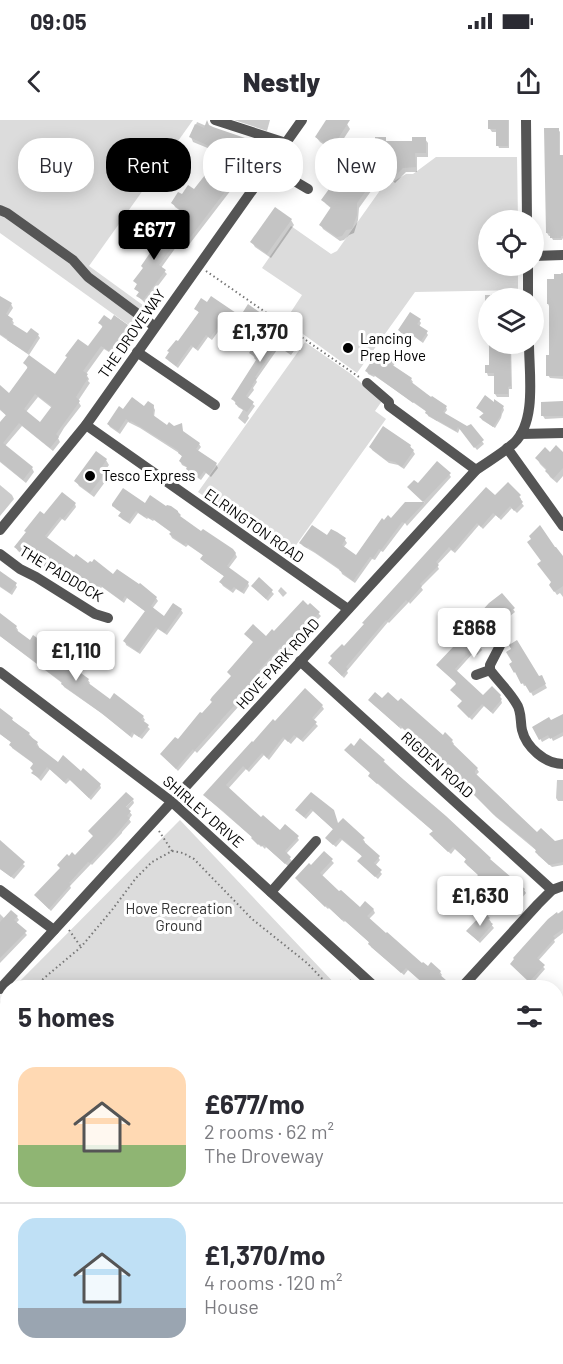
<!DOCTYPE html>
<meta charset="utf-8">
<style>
:root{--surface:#fff;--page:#f7f7f7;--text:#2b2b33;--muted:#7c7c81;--line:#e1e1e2;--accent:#000}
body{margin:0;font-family:Barlow,sans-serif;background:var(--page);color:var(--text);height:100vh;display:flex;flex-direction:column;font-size:22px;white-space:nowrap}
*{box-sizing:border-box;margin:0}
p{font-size:20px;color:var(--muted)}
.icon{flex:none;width:33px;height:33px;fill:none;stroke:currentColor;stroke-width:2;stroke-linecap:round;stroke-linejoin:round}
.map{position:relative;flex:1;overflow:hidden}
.panel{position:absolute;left:0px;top:860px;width:564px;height:386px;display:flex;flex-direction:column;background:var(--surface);border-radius:24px 24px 0 0;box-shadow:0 3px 15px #0003}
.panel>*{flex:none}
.banner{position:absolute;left:18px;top:18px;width:528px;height:54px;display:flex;gap:12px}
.buttons{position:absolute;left:478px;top:90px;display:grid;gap:12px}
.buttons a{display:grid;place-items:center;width:66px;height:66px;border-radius:50%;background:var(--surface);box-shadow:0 3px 15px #0003;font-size:30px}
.price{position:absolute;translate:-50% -51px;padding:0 14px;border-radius:6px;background:#fff;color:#222;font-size:20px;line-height:39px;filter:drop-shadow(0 2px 3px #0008)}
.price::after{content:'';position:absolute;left:50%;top:36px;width:18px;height:14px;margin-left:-9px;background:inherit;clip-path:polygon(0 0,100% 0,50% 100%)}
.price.on{background:var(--accent);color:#fff}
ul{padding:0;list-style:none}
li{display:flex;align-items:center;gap:18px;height:150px;padding:0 18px}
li+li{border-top:2px solid var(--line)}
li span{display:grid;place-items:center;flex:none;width:168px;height:120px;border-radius:18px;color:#555}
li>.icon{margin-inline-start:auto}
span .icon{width:72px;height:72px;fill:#fffc;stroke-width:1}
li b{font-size:26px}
h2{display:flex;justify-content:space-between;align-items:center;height:72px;padding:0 18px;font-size:26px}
.pill{padding:0 21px;border-radius:24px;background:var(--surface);box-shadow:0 3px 15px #0003;font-size:21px;line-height:54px}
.pill.on{background:var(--accent);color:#fff}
.status{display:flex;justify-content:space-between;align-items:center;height:42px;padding:0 30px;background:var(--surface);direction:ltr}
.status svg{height:16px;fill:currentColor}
header{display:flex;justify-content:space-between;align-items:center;height:78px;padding:0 18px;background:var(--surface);font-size:27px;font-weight:800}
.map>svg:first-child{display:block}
.green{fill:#dcdcdc}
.shadow{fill:#0003;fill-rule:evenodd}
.building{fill:#c4c4c4;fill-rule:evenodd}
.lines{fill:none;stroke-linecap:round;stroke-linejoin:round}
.major-casing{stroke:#dbdbdb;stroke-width:16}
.path{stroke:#777;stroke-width:2;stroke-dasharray:1.5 3;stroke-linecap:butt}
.minor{stroke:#555;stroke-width:10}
.major{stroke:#000;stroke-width:14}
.poi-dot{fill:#000;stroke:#fff;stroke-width:2}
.labels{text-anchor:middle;stroke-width:6;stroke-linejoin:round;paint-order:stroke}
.street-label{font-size:15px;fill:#000;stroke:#fff}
.poi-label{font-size:15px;fill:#000;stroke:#fff;text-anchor:start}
.park-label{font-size:15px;fill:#333;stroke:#fff}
</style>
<div class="status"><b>09:05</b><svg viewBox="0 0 49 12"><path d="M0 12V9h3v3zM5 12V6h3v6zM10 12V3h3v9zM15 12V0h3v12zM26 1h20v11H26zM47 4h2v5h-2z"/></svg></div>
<header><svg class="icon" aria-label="back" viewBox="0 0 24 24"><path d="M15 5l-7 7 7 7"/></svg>Nestly<svg class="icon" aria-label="share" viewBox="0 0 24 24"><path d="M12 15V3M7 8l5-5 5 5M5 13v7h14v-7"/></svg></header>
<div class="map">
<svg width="563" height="1244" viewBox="0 0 563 1244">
<rect width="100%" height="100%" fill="#fff"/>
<g class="green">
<polygon points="0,0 193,0 89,146 151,191 137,211 0,113"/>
<polygon points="436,37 517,37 518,100 489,100 489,146 518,146 518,170 415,172 357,253 285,201 302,175 262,148 291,106 331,134 337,131 381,69 406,54 413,54"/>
<polygon points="305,222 351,254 382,281 375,291 386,299 289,435 198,372"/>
<polygon points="180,700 338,867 14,867"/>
<polygon points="7,874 7,1154 0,1143 0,882"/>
<polygon points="58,1238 266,1238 257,1244 63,1244"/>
</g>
<g class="shadow">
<polygon points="234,0 270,0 267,11"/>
<polygon points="327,0 341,0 347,4 350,9 335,32 320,22 316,17"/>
<polygon points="501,0 509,0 509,28 499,28 498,25 498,12 492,12 490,9"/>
<polygon points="197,2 218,11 244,19 247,23 244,33 248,38 246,44 222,36 220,41 211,38 209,34 210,29 193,22 191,17"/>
<polygon points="558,9 560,12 560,37 563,37 563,118 562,120 553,120 551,116 549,116 547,113"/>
<polygon points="385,19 387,22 414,22 425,19 428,23 428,37 417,37 417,52 406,52 395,63 384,53 359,88 358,100 354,113 349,115 344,120 340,121 323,109 321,105 332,89 326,84 323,80 377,39"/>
<polygon points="228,66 231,70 188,126 179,119 176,114 189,97 175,87 173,83 182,76 195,71"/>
<polygon points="291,100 294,105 271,138 255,127 252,122"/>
<polygon points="149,106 177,120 179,123 161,148 167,154 145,183 138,176 140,173 136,169 138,165 135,161 162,118 151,110"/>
<polygon points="561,153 563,153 563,259 550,258 548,255 550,236 550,188 548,184 555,160 561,156"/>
<polygon points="491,174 503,174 505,177 505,178 489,178 489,224 511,224 512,269 509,269 509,277 497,277 495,274 495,256 488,256 487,253 487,247 491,247 491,232 489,228 488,203 485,200 485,175 491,175"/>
<polygon points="0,177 11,184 13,188 7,197 12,200 14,203 12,205 28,216 38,215 40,218 29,235 0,215"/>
<polygon points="196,189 240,198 242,201 237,209 226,201 212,220 208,217 198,231 193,227 178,248 169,241 167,238 200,194"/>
<polygon points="245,192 264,197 265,200 262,205 247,195"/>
<polygon points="419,200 421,203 419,207 426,212 428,215 423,223 412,215 410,219 401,213 399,210"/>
<path d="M 111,202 L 127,206 L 129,210 L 112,234 L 104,229 L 86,254 L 89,259 L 88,261 L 90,263 L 78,281 L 81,286 L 64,308 L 58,318 L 60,322 L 53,331 L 22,306 L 5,326 L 32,348 L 34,352 L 26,363 L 0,342 L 0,305 L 7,296 L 0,290 L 0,267 L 9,275 L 28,249 L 25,243 L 55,256 L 89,228 L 103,208 L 100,203 ZM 38,277 L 52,288 L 40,304 L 26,292 Z"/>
<polygon points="279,215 294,225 296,228 291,235 279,227 256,260 257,262 253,268 254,270 247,279 255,286 248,296 249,298 245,304 238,298 243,290 238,287 233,279 257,241 251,233"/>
<polygon points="386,239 394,239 396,242 393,246 411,259 413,262 411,264 446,287 447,290 444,294 467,308 471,306 484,324 477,330 460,308 458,313 428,296 427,292 375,256 374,257 368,254 367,251"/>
<polygon points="563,283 563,298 545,299 543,296"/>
<polygon points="153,286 155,290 154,297 168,307 174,307 181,305 183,313 199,324 201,327 197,332 216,344 218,348 211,357 206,353 201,360 189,352 188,348 182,345 180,341 183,337 179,333 140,308 128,302 120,314 110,307 108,304 123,291"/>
<polygon points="503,287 504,290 502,294 501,298 495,308 482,300 481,298 485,295 478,288"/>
<polygon points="410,326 415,334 404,349 398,345 389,343 372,330 371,327"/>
<polygon points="551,334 563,334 563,356 557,363 550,357 547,351 540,344 537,338"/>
<polygon points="106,340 109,345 104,352 108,358 94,377 79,366 76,361"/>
<polygon points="449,354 451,357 407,406 405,403 383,432 381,431 375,440 372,439 355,463 342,454 341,451 315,433 303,426 301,423 327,417 337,414 345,420 347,423 343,428 356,437 385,402 391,399 405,384 425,383 409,368"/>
<polygon points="0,365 12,375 14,379 0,396"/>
<polygon points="519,376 521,379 520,381 524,386 517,393 512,388 501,400 496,395 483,409 479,405 455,433 451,430 437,445 439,449 421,467 423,470 410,484 409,482 389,503 388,502 347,551 348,553 344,558 332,546 344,528 495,378"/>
<polygon points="75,384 76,387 65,401 62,399 46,419 74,439 114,456 156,478 158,481 152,489 164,498 181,490 183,493 167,515 158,509 140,534 126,525 125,521 146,492 127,478 124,483 102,467 99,471 78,455 74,460 55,446 51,452 34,439 32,442 18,431 16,428 44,396"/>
<polygon points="146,385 181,399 235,433 237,437 228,449 248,463 249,466 244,474 236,469 233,473 223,466 221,463 225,457 204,442 202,439 204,436 188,425 186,427 172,418 170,414 172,413 154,400 153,401 148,398 147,399 138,393 130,404 122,399 120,396 122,393 116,389 114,386"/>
<polygon points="563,440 563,477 560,473 557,475 553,469"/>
<polygon points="0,454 15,464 17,467 12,475 0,467"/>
<polygon points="259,459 274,474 268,481 255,469"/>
<polygon points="281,467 287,473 283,477 278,471"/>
<polygon points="490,484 513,489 515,492 510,496 507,493 487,514 489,517 480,526 482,530 477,535 474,532 456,552 483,578 500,576 502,583 493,594 484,586 472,600 461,589 463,582 458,564 440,548"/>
<polygon points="310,485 321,496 287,533 282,529 260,553 264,558 197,633 195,631 178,651 162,634 178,621 202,594 266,518 274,513"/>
<polygon points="0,495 16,507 18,510 17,512 30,522 39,521 41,524 38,527 68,550 88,560 90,563 88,565 110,581 143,597 145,600 143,602 150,609 142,619 134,614 132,618 104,595 64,567 62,563 0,516"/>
<polygon points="514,543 539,558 541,557 547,568 533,576 527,565 524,566"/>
<polygon points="372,583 452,621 454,624 452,625 477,649 479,652 476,655 538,714 554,723 563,721 563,745 552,747 538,735 537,731 531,726 496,697 472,672 445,649 444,646 445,645 443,641 420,618 417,621 402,608 401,609"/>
<polygon points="322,586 324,589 313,601 318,606 303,622 297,617 291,624 285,619 269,640 264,635 249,652 246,649 228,669 261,699 280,712 297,717 299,720 286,734 292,741 288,746 266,727 265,729 262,726 261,727 253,718 207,678 205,675 275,603"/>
<polygon points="0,590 29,614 37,623 39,627 38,628 58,644 100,665 101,668 91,680 70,660 66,664 50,649 41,661 33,653 34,644 12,628 11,625 12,623 0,614"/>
<polygon points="563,596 563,616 553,621 551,617 542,622 534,607"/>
<path d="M 361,620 L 491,742 L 524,770 L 526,773 L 514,788 L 509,784 L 506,787 L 498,780 L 496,776 L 498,775 L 488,766 L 472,769 L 471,766 L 480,756 L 467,745 L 466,742 L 467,740 L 455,729 L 451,734 L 433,718 L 434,712 L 372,659 L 371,654 L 354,628 ZM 476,764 L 493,764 L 472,767 Z"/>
<polygon points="557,660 563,660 563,681 558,681 556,678"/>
<polygon points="311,674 339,705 363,719 365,722 364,724 378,737 380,740 375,746 382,754 378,759 361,744 363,737 342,720 336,727 329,721 334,710 313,691 306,699 299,693"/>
<polygon points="133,680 134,683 128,690 132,695 129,699 131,702 122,712 122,713 92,745 91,744 70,766 71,768 51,791 36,776"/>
<polygon points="0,722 25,746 14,759 0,749"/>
<polygon points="324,733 334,743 321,757 360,789 373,789 375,793 368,800 422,846 440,852 442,855 440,857 441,867 427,867 408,850 404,855 371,827 370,823 345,801 344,802 329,788 328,789 299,762 297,759 311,747"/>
<polygon points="563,790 563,813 554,820 555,822 538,841 545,849 532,864 511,844 549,800"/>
<polygon points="0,794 5,799 17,797 19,800 16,803 27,815 0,843"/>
<polygon points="489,799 491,802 490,803 494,808 480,823 468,811"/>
<polygon points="556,955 561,964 557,968 563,973 563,1000 556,993"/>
<polygon points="563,1107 563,1135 556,1139 556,1111"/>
<polygon points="0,1164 8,1176 8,1219 2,1211 6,1209 0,1200"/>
<polygon points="424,1238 457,1238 461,1244 429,1244"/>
<polygon points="513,1238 543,1238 545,1241 543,1243 544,1244 517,1244"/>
</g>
<g class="building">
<polygon points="207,0 209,5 213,7 245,18 241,30 247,32 244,40 219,32 217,37 207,34 209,26 189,17 195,4 204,8"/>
<polygon points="326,0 350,0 332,28 315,17"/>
<polygon points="488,0 508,0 508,26 496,26 496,9 488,9"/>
<polygon points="544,8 559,8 559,35 563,35 563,116 561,116 561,118 550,118 550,113 546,113"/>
<polygon points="375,17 386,17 386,21 412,21 412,17 426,17 426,33 415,33 416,47 403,48 391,60 381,50 357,83 357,95 352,109 346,110 342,116 337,117 319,105 331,87 321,80 329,69 328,39 375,37"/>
<polygon points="209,50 230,65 186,123 175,114 189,96 171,83 178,72 182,74 188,65 194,69"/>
<polygon points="275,87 292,99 267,134 250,122"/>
<polygon points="152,100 178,119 159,145 166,150 143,180 136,176 139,172 134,169 137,164 133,161 143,148 141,146 161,117 147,106"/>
<polygon points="554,154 563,154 563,256 546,256 546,235 549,235 549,184 547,184 547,159 554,159"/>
<polygon points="0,176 12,183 6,194 13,199 11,203 27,213 31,208 39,214 27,233 7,220 8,219 0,214"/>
<polygon points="211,176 242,197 235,207 224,199 210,218 206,215 196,229 191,225 176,246 165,238 169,232 167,231 176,220 178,221 199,192 194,189 201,178 207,182"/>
<polygon points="248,184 265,196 260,203 243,192"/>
<polygon points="410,192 421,199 417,204 428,211 421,221 410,213 407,217 398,210"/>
<path d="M 104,195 L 111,200 L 114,195 L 128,205 L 109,231 L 101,226 L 83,251 L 88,254 L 86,257 L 88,258 L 76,277 L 80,281 L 56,314 L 59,317 L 50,328 L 19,303 L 3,323 L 33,347 L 23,360 L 0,341 L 0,302 L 6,295 L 0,289 L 0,265 L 9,273 L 28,247 L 23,243 L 29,235 L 55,254 L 67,237 L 65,236 L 78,219 L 88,226 L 103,206 L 98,203 ZM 35,274 L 52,286 L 40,302 L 24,289 Z"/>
<polygon points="276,204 279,213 295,224 289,233 277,225 255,257 257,258 252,265 253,265 246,276 254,282 247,292 235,284 236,282 231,279 256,240 254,238 255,237 249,233 269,205"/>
<polygon points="489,224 510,224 511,266 508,267 508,274 494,274 494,253 485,253 485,245 489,245"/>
<polygon points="378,231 385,237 388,233 395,238 391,244 412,258 410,261 431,277 432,276 447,286 443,292 467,306 471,304 484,320 474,328 458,307 456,311 437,300 437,301 425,293 426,291 414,282 413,283 373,254 372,255 365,251"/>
<polygon points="485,275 494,282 494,279 504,286 501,291 501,295 493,307 479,297 484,293 476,288"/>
<polygon points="132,277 144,286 148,281 154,285 153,295 167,305 169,302 174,306 182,303 183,311 200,323 196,329 217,343 209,355 204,351 199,358 186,349 187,347 179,341 182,336 178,333 179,331 131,301 130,302 126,299 118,311 107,304 119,286 123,289"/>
<polygon points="563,281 563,296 541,296 541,282"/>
<polygon points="383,306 411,325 410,327 414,330 402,347 395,342 386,340 369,327"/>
<polygon points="556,325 563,332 563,348 553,359 545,351 547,349 535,338 545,327 550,332"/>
<polygon points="96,331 107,339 101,348 106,352 90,373 74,361"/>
<polygon points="437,341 451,353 423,382 407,367 414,360 418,363"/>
<polygon points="508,362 521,375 519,377 523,382 514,391 510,386 499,398 493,393 481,407 477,403 454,430 452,430 449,427 436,442 439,445 420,464 422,466 408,482 406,480 387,501 386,500 346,547 348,549 342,556 328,543 332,538 330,536 342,524 344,526 364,504 362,503 486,367 495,375"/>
<polygon points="123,368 145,383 150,375 166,386 167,385 171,386 178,391 178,392 181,395 180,396 201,411 203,409 233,429 236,433 227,446 249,462 242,472 234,467 231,470 219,462 224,456 200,439 203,435 186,423 184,425 169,414 171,412 152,398 151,399 146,396 145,397 136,391 128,402 118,396 121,392 112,386 112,384"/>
<polygon points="62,372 76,383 63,399 60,397 45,416 74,437 76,434 88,443 90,441 92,442 94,439 113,454 117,449 139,464 140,463 157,477 151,486 164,496 173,483 182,489 165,513 156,507 138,532 123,521 145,491 125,476 122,481 100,465 97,469 76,453 72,458 53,444 49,450 32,437 30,439 14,427 26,412 24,411 40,391 44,394"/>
<polygon points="405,382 425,382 405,403 402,402 381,430 379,429 373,438 370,437 353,461 339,450 340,449 312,430 308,427 307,428 299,423 312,405 327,415 331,409 337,412 346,418 342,425 356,435 382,398 384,400 388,395 391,398"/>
<polygon points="540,405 555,427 556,427 563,436 563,466 554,472 549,465 551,462 537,444 541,441 527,422 531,419 529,416"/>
<polygon points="0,451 17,463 10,473 0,466"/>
<polygon points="259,457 273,470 266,479 251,466"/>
<polygon points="502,473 515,488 507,494 504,491 486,511 488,513 479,523 482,526 475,533 472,530 455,549 483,575 492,566 501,575 500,577 502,579 491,592 482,584 469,598 457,586 462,581 450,570 456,564 455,562 436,545 470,509 467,507 489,483"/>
<polygon points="303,480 308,485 310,483 320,492 284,531 280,527 259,550 263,554 220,601 221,601 194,631 193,629 176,649 160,634 175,617 178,619 200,592 202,593 212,582 210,580 212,577 231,556 227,552 253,522 244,514 253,504 266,516 272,509 274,511"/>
<polygon points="0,493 17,506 15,509 30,520 33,515 40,520 37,524 67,548 70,545 89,559 87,562 110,579 114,573 144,596 141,599 149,605 142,614 139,617 132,612 130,616 100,592 61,564 62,562 0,516"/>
<polygon points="517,520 539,556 542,555 546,564 530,573 524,563 521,564 515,552 514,553 509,544 512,542 506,532 511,529 509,525"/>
<polygon points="305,568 323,585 312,598 317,602 301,620 294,615 288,622 283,617 267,638 262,633 247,650 243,646 226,665 261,697 263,695 280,710 285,704 299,716 285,731 291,737 285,744 264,725 262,726 259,724 258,725 251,718 252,717 223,691 203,675 252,621 253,622 273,599 275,601"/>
<polygon points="375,572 382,578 388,572 398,581 401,578 443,615 445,612 453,620 451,622 478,648 475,651 475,653 537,712 541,708 555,721 563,719 563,742 549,745 535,732 536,730 528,722 493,694 468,669 442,646 444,644 441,641 442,640 418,616 415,619 400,605 399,607 368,580"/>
<polygon points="0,588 13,598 12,600 30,613 28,615 38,622 36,625 58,642 63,635 81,651 83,648 101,664 89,678 68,658 64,662 47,647 39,658 31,653 33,651 30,648 33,644 32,642 9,625 11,622 0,614"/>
<polygon points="563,594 563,612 550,619 548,615 539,620 532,607 549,597 551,600"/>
<polygon points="360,618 385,640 383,642 446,696 491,738 490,739 525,769 511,786 506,782 503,785 495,776 497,774 485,764 469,766 478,755 464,742 466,739 453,727 448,732 429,714 433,711 378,663 377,664 368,656 370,653 344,630 351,623 354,626"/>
<polygon points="126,672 134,679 126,687 131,691 127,696 130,698 114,717 90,743 88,742 69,763 71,764 49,789 34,775 60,748 57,745 67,734 69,736 72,732 75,735 93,716 88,711"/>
<polygon points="311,672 334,690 338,703 343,698 365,718 362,720 380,736 374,743 382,750 375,757 357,741 362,736 345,721 340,718 333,725 325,718 333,709 311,689 304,697 295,690"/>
<polygon points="0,720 25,742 11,757 0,749"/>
<polygon points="324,731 333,739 320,753 339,771 341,770 360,787 365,781 374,789 367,796 386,813 387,812 422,843 423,842 428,846 431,842 441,851 439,854 454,867 428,867 406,848 401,853 368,824 369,822 343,799 342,800 326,785 325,787 295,758 309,743 311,745"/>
<polygon points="11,790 18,796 14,800 27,811 0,838 0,802"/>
<polygon points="563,791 563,809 553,816 555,818 537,838 545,845 529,862 510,844 514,839 513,838 548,799 557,792 558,794"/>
<polygon points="484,792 490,798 488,800 493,804 478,821 466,811"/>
</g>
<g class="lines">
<g class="major-casing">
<g id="major">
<polyline points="556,1081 563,1077"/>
<polyline points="288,1244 298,1238"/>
</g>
</g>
<g class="path">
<polyline points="206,151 359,257"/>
<polyline points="159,711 172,731"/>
<polyline points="69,810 81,827"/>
<polyline points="37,867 43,859 81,827 112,790 136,758 152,742 172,731 183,733 194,739 252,799 307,843 330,867"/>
<polyline points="345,867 351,860"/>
<polyline points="0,914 8,905"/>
<polyline points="556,1059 563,1061"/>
<polyline points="557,1067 561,1060 561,1044"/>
<polyline points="0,1119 8,1131"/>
<polyline points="78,1238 82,1244"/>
<polyline points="218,1244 229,1238"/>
<polyline points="268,1244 277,1238"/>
</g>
<g class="minor">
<polyline points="215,0 286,23"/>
<polyline points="526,0 527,100"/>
<polyline points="269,46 308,69"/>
<polyline points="0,90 7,93 73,140 88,157 154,206"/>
<polyline points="534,136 563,135"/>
<polyline points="528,146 528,178"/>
<polyline points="137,232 215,285"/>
<polyline points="367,263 389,282 389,286 476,350"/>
<polyline points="86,305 348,489"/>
<polyline points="521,314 563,313"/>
<polyline points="507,328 563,406"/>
<polyline points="0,410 86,305 302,0"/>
<polyline points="0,434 20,449 36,457 95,494 108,498"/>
<path d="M 505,516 L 490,545 L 490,550 C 498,561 509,571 516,583 C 522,591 520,601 522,610 C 526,627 545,644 563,644"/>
<polyline points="300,541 552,770"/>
<polyline points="0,552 172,682 375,867"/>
<polyline points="476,555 490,550"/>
<polyline points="0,770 54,810"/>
<polyline points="271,772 316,721"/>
<polyline points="462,867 538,784 552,770 563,766"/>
<path d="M 0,869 L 476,350 C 489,341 503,333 514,323 C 537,301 529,253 529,224"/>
<polyline points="556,1029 563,1035"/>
<polyline points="486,1238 491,1244"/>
</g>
<use href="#major" class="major"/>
</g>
<g class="poi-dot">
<circle cx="348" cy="228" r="6"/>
<circle cx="90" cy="356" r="6"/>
</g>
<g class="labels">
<g class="street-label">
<text transform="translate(132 214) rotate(-55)" y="5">THE DROVEWAY</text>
<text transform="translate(254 406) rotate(35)" y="5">ELRINGTON ROAD</text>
<text transform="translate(61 454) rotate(31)" y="5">THE PADDOCK</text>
<text transform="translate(278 544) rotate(-48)" y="5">HOVE PARK ROAD</text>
<text transform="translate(437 645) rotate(42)" y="5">RIGDEN ROAD</text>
<text transform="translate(203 692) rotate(41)" y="5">SHIRLEY DRIVE</text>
</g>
<g class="poi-label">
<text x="360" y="224">Lancing<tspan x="360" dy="17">Prep Hove</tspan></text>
<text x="102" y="361">Tesco Express</text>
</g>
<g class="park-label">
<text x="179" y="794">Hove Recreation<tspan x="179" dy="17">Ground</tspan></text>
</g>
</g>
</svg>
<div class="buttons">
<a><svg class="icon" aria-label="locate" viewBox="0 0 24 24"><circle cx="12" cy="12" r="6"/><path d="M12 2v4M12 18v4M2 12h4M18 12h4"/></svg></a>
<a><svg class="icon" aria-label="layers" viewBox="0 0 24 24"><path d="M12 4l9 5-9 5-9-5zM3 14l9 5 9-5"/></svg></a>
</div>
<b class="price on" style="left:154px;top:141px">£677</b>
<b class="price" style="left:260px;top:243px">£1,370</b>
<b class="price" style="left:474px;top:539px">£868</b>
<b class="price" style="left:76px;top:562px">£1,110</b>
<b class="price" style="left:480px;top:807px">£1,630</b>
<div class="banner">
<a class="pill">Buy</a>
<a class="pill on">Rent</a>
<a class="pill">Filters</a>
<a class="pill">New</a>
</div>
<section class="panel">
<h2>5 homes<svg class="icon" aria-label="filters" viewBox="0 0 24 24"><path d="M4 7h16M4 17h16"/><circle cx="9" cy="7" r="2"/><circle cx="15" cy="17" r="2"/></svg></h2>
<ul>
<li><span style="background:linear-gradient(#ffd9b3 65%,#8fb573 0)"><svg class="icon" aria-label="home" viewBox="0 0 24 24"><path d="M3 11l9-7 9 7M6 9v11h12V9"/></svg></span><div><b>£677/mo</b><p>2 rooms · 62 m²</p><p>The Droveway</p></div></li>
<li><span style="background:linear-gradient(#bfe0f5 75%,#9aa5b1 0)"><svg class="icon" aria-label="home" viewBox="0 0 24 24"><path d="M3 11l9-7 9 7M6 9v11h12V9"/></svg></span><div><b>£1,370/mo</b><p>4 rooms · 120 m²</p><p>House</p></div></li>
</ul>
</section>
</div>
